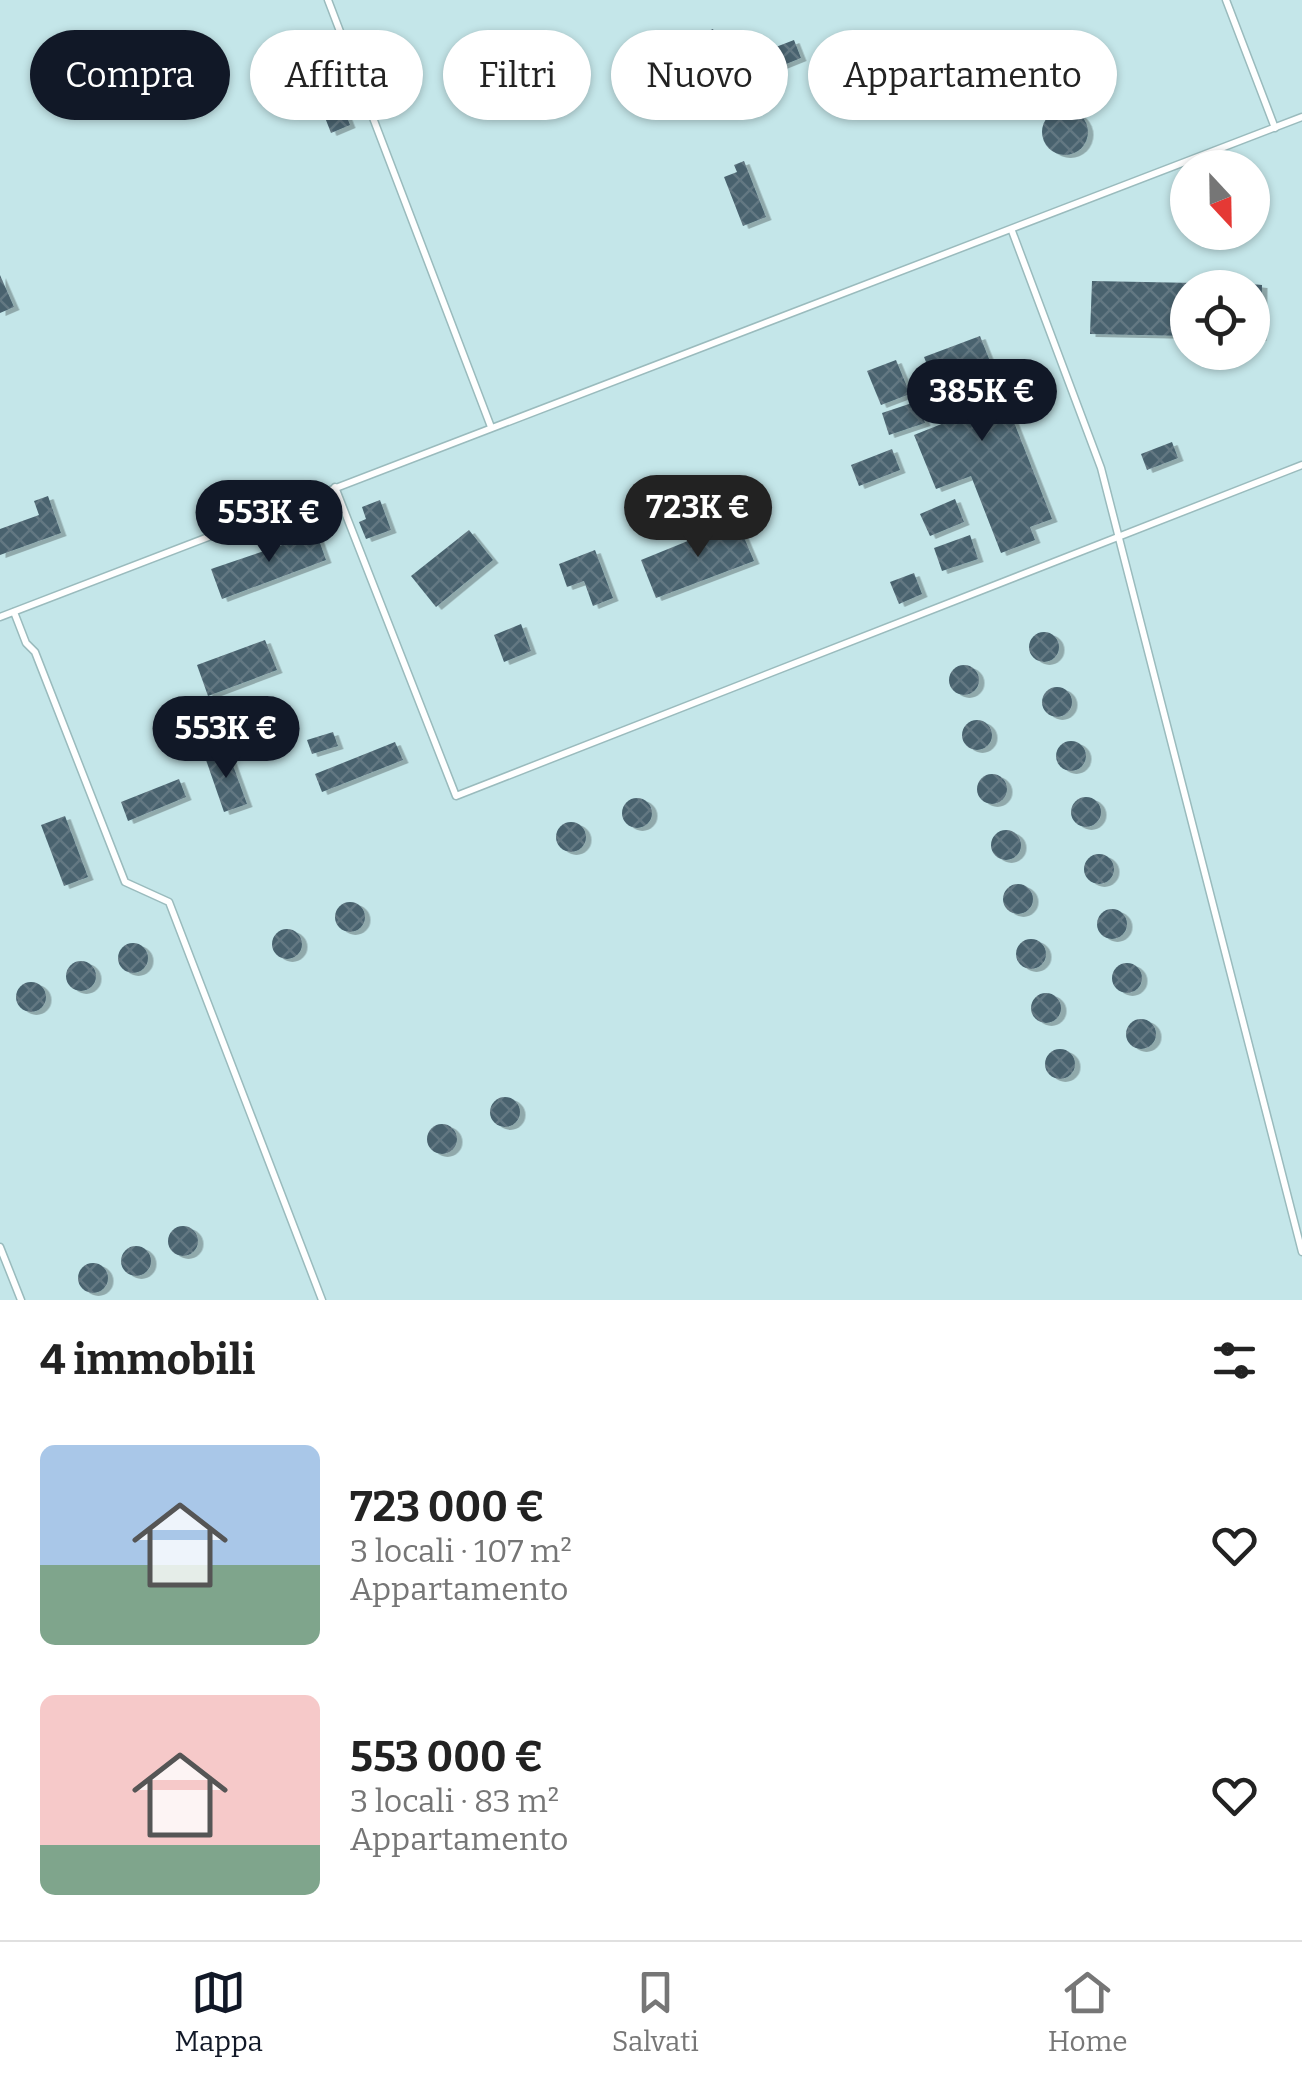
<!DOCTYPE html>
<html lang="it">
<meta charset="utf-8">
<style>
:root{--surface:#fff;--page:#f2f2f2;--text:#222;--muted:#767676;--line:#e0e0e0;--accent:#111827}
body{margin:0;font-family:Bitter,serif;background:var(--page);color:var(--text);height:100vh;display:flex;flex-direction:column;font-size:38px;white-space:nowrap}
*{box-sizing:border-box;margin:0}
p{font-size:32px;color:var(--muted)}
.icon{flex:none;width:55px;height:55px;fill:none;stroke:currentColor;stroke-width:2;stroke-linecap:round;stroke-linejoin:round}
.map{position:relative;height:1300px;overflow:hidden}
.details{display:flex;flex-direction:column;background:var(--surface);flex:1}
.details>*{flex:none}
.top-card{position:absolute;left:30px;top:30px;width:1242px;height:90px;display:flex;gap:20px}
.needle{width:65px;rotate:158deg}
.fabs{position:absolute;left:1170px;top:150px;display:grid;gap:20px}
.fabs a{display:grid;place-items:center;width:100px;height:100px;border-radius:50%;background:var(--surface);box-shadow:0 2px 8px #0004;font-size:50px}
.price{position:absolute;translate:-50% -85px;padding:0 22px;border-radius:35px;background:var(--accent);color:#fff;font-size:32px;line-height:65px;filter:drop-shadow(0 2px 5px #0008)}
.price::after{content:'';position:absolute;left:50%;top:60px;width:30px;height:22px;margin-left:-15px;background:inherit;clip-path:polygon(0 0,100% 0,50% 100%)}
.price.selected{background:#222;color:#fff}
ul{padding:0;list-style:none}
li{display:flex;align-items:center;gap:30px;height:250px;padding:0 40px}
li span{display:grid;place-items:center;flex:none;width:280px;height:200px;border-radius:15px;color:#555}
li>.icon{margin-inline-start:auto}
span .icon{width:120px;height:120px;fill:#fffc;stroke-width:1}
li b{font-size:42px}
h2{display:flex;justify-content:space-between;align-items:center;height:120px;padding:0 40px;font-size:42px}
.pill{padding:0 35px;border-radius:45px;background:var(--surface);box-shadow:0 2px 8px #0004;font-size:35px;line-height:90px}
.pill.selected{background:var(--accent);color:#fff}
.menu{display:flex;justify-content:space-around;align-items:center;height:140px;border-top:2px solid var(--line);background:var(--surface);font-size:28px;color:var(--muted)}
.menu a{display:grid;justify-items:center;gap:5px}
.menu .selected{color:var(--accent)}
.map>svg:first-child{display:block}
.building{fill:url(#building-cross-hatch);filter:url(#shadow)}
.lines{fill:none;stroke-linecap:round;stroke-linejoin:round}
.lane-casing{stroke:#9abbbd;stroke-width:9}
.lane{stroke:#fff;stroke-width:6}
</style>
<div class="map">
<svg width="1302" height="1300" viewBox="0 0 1302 1300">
<defs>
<pattern id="building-cross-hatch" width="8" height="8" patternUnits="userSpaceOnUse" patternTransform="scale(2.5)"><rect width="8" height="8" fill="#48626e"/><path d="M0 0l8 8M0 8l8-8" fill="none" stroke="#647882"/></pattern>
<filter id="shadow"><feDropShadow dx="5.5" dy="3" stdDeviation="0" flood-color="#0004"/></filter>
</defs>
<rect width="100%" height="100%" fill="#c4e6e9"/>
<g class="building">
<polygon points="713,29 719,45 694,54 688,39"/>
<polygon points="794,40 801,58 746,80 750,90 731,97 727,87 698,99 690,80"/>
<polygon points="324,58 339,97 345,95 349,105 343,107 350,125 331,133 305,66"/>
<circle cx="1065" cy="132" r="23"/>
<polygon points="744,161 766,217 743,226 724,177 737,172 734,165"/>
<polygon points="0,275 14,307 0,313"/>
<polygon points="1092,281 1249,284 1249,288 1188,288 1188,336 1090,334"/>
<polygon points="1252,284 1262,285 1261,338 1252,338"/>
<polygon points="980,336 1052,519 1030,527 1035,540 1001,553 971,476 936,489 914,435 949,421 924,357"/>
<polygon points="896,360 910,394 881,405 867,371"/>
<polygon points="918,401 925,423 889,435 882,413"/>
<polygon points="1172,442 1178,458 1147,470 1141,454"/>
<polygon points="892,449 900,470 859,486 851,465"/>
<polygon points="48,496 61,533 0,555 0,529 39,515 34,501"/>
<polygon points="955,499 964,522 930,536 920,514"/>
<polygon points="380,500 391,530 366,539 359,522 366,519 362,507"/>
<polygon points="737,521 754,561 656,598 641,560"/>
<polygon points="315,529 326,560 222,599 211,569 291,542 290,538"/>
<polygon points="469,530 493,560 436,607 411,576"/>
<polygon points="970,535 978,559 942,571 934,548"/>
<polygon points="595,550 613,598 593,606 584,581 567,587 559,564"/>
<polygon points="914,573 922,594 899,604 890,582"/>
<polygon points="521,624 531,651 504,662 494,635"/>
<circle cx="1044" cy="647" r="15"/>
<polygon points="265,640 277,670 208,696 197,665"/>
<circle cx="964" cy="680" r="15"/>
<circle cx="1057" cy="702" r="15"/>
<circle cx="977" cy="735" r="15"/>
<polygon points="333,732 338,746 312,754 307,740"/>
<circle cx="1071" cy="756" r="15"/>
<polygon points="395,742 403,760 322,792 315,774"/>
<polygon points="227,749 247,804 224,812 205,757"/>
<circle cx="992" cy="789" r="15"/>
<polygon points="179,779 186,797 128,821 121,802"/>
<circle cx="1086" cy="812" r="15"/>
<circle cx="637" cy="813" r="15"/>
<polygon points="65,816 88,877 64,886 41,825"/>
<circle cx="571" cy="837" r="15"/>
<circle cx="1006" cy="845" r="15"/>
<circle cx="1099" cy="869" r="15"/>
<circle cx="1018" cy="899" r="15"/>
<circle cx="350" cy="917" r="15"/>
<circle cx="1112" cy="924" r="15"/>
<circle cx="287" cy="944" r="15"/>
<circle cx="1031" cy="954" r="15"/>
<circle cx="133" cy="958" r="15"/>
<circle cx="81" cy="976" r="15"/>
<circle cx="1127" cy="978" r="15"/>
<circle cx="31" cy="997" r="15"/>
<circle cx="1046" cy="1008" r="15"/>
<circle cx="1141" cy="1034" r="15"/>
<circle cx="1060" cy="1064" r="15"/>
<circle cx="505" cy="1112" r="15"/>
<circle cx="442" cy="1139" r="15"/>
<circle cx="183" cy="1241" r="15"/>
<circle cx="136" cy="1261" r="15"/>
<circle cx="93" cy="1278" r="15"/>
</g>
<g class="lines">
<g class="lane-casing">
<g id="lane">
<polyline points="328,0 491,427"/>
<polyline points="1226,0 1275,128"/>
<polyline points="1012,231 1101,468 1302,1252"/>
<polyline points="335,487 456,796 1302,465"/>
<polyline points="14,612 26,643 35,652 125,882 169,902 322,1300"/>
<polyline points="0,617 1302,117"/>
<polyline points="0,1247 21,1300"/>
</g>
</g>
<use href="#lane" class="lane"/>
</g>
</svg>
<div class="fabs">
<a><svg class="needle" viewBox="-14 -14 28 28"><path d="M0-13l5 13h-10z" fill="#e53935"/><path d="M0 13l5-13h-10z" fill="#767676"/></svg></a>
<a><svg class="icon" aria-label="locate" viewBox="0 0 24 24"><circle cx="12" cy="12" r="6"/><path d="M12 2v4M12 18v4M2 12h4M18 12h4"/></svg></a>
</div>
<b class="price" style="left:982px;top:444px">385K €</b>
<b class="price selected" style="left:698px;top:560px">723K €</b>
<b class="price" style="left:269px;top:565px">553K €</b>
<b class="price" style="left:226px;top:781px">553K €</b>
<div class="top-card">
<a class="pill selected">Compra</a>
<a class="pill">Affitta</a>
<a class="pill">Filtri</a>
<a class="pill">Nuovo</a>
<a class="pill">Appartamento</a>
</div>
</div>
<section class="details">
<h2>4 immobili<svg class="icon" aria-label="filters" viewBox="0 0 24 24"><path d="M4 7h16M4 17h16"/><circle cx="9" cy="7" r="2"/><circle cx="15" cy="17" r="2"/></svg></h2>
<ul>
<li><span style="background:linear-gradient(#a9c7e8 60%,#7fa58c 0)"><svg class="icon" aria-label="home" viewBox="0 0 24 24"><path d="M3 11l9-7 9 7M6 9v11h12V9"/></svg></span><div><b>723 000 €</b><p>3 locali · 107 m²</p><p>Appartamento</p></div><svg class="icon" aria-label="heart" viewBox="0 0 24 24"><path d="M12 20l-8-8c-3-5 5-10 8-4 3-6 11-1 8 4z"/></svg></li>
<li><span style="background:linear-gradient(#f6c9c9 75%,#7fa58c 0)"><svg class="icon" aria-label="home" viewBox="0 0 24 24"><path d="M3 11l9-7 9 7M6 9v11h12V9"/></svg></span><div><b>553 000 €</b><p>3 locali · 83 m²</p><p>Appartamento</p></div><svg class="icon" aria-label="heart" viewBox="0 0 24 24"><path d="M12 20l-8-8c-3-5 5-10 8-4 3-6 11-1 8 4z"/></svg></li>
</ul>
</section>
<nav class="menu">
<a class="selected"><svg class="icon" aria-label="map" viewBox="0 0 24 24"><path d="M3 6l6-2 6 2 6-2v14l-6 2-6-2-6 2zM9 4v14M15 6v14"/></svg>Mappa</a>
<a><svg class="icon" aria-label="saved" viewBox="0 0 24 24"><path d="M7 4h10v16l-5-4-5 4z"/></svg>Salvati</a>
<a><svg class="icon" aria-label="home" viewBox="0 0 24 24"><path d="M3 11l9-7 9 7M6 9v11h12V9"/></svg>Home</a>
</nav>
